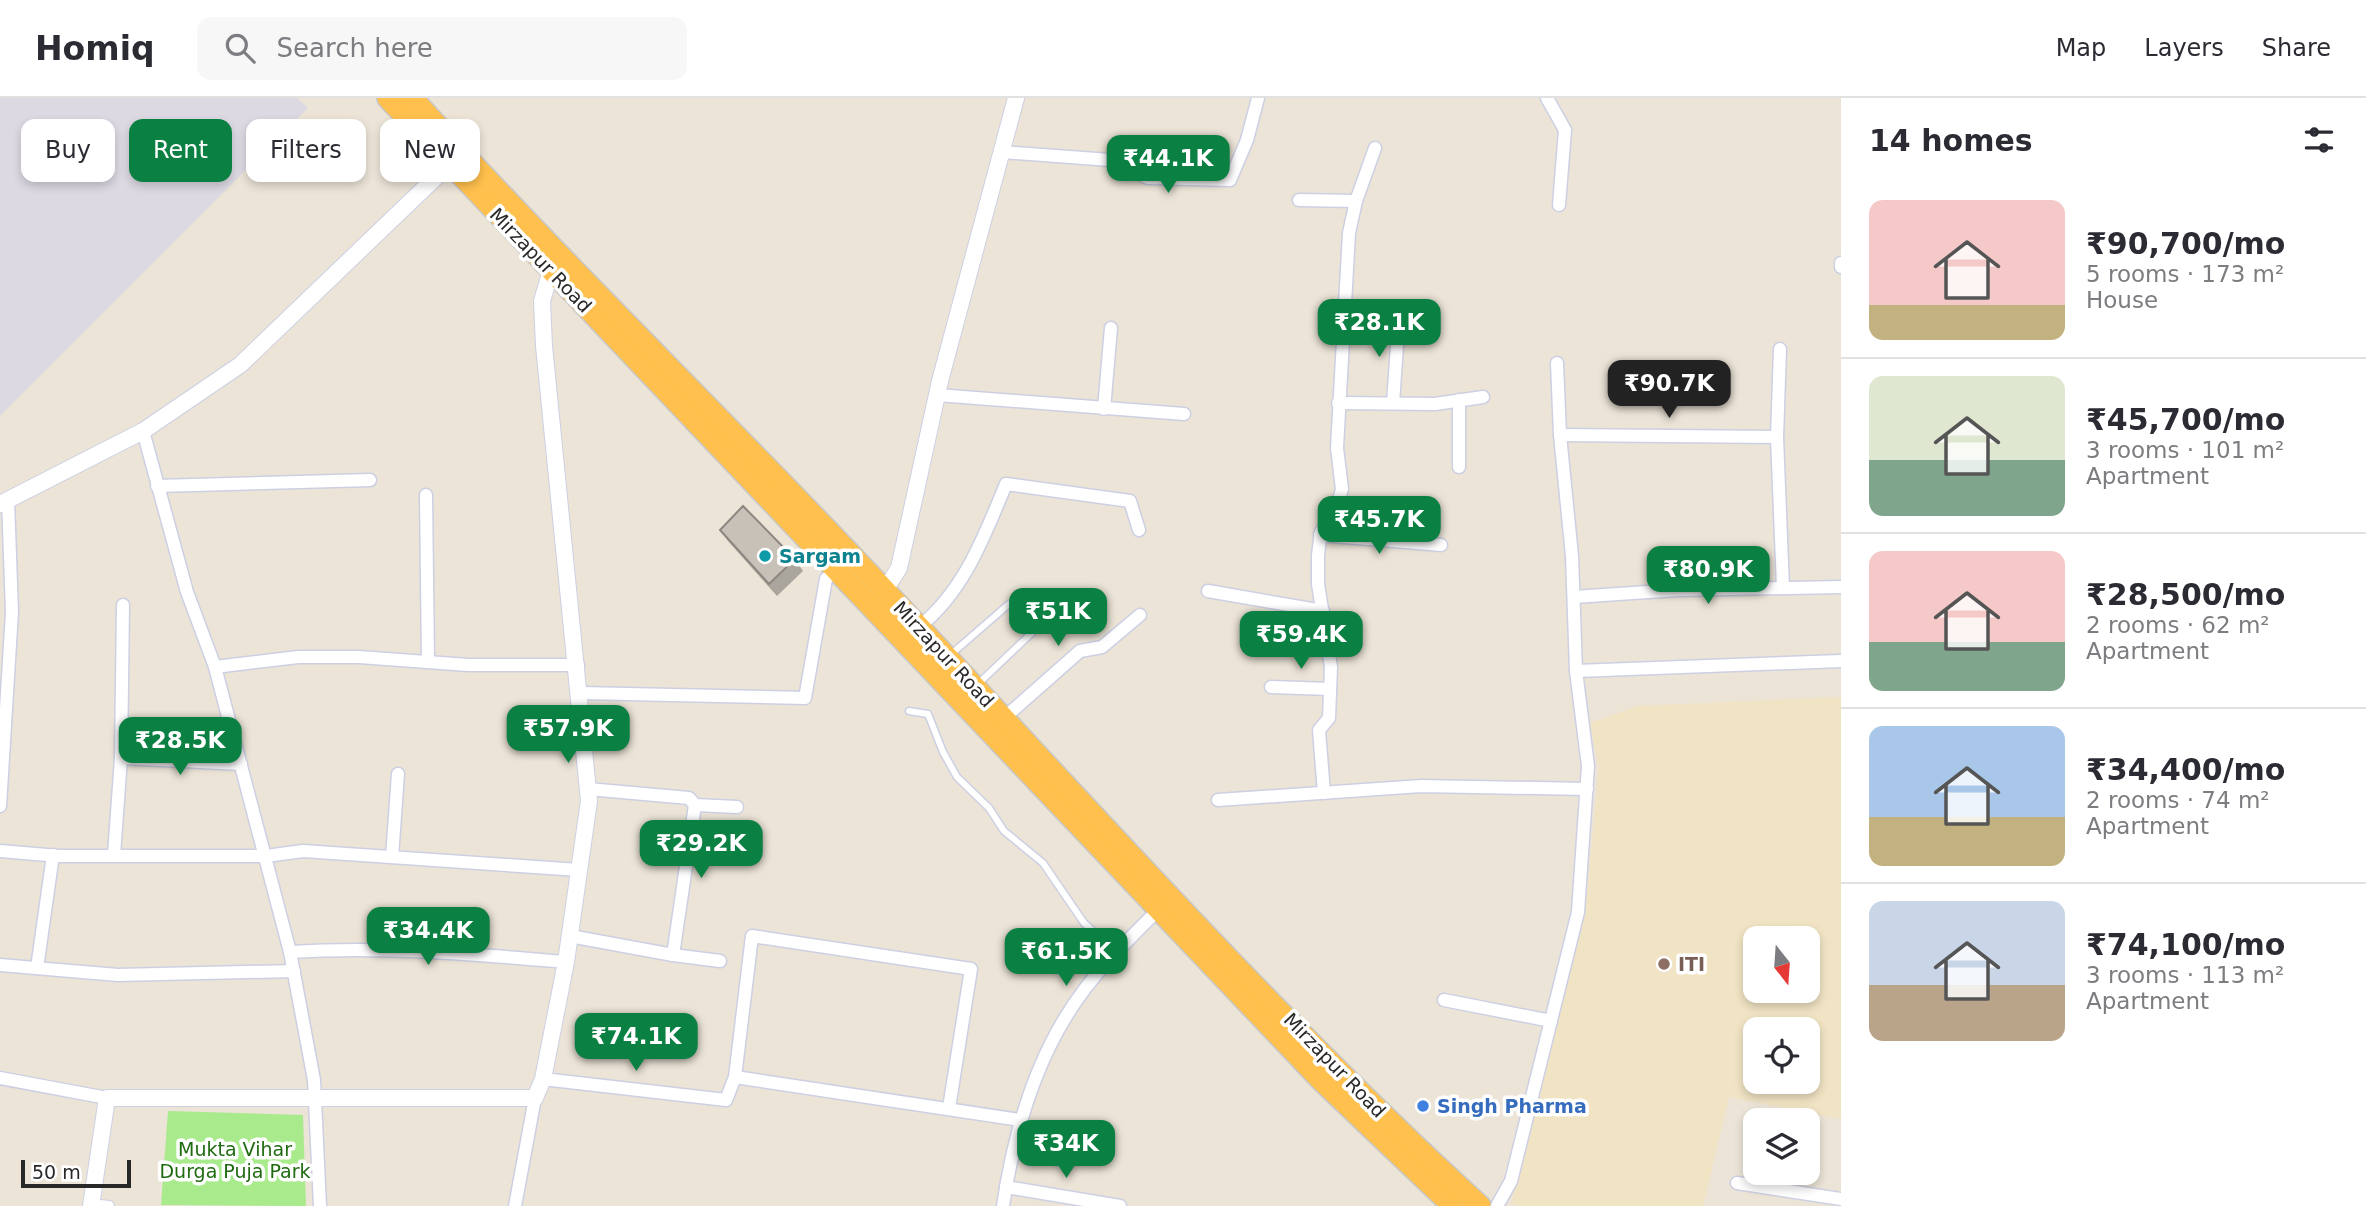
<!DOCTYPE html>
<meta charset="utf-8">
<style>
:root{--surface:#fff;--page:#f7f7f7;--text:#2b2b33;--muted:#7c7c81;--line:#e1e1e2;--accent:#0b8043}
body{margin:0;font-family:"DejaVu Sans",sans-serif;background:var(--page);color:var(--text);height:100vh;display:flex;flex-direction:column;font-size:26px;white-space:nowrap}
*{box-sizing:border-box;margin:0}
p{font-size:23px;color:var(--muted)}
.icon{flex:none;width:38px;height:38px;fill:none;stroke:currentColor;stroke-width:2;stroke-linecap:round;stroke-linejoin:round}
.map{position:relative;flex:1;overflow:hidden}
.drawer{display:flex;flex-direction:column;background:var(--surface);width:525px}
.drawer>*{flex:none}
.hud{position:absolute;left:21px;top:21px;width:665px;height:63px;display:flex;gap:14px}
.needle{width:46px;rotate:163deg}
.tools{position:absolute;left:1743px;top:828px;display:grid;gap:14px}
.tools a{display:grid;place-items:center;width:77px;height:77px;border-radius:14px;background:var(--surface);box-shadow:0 4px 10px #0003;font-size:35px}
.scale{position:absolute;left:21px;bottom:18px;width:110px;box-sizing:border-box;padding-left:7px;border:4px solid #282828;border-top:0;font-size:19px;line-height:24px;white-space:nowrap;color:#282828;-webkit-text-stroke:5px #fff;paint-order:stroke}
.price{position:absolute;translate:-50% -60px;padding:0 16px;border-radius:14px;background:var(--accent);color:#fff;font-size:23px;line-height:46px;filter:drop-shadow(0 2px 4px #0008)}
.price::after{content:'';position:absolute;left:50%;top:42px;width:21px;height:16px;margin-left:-10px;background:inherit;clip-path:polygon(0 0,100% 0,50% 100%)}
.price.active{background:#222;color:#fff}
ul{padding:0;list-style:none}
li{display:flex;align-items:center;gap:21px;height:175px;padding:0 28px}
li+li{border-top:2px solid var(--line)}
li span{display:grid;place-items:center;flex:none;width:196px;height:140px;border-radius:14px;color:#555}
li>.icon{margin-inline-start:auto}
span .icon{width:84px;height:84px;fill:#fffc;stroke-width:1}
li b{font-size:30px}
h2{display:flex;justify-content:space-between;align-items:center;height:84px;padding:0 28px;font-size:30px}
.chip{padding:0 24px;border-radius:14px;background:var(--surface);box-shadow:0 4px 10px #0003;font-size:24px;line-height:63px}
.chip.active{background:var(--accent);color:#fff}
header{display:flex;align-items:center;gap:42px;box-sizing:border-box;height:98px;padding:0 35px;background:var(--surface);border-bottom:2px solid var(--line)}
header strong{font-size:33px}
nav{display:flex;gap:38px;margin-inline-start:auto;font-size:24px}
.search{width:490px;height:63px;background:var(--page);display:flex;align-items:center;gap:18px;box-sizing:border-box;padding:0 24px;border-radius:14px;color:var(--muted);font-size:26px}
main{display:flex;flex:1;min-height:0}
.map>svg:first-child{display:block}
.industrial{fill:#ddd9e3}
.education{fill:#f1e4c4;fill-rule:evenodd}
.green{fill:#a9ea8d}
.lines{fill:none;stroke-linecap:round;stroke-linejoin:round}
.service-casing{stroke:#cdd0e3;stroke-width:9}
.pedestrian-casing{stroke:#cdd0e3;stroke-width:12}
.minor-casing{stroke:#cdd0e3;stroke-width:15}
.tertiary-casing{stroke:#cdd0e3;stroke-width:18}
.trunk-casing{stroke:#c7c7c7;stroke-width:24}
.service{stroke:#fff;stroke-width:6}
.pedestrian{stroke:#fff;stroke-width:10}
.minor{stroke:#fff;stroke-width:12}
.tertiary{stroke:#fff;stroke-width:16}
.trunk{stroke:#ffc04d;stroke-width:21}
.wall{fill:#aba69d}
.building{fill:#c7c1b7;stroke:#8b8780;stroke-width:2}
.culture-dot{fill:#0f9aa8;stroke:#fff;stroke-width:2.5}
.education-dot{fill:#8d6e63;stroke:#fff;stroke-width:2.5}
.shop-dot{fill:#3f7fe0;stroke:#fff;stroke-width:2.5}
.labels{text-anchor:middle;stroke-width:7;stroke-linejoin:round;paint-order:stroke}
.street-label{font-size:19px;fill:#282828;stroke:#fff}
.culture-label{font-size:19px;font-weight:bold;fill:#0d838f;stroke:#fff;text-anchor:start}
.education-label{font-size:19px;font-weight:bold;fill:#785e54;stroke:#fff;text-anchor:start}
.shop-label{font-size:19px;font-weight:bold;fill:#366cbe;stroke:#fff;text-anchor:start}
.park-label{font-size:19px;fill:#206b11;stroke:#fff}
</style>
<header>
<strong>Homiq</strong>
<div class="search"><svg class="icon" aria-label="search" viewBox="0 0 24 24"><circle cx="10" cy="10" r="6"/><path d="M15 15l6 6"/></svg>Search here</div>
<nav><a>Map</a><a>Layers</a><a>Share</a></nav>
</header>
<main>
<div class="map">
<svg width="1841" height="1108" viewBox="0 0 1841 1108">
<rect width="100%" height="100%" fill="#ece4d7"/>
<polygon class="industrial" points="0,0 297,0 308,10 0,318"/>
<path class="education" d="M 1841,599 L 1841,1021 L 1729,999 L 1703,1108 L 1515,1108 L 1511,1105 L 1585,816 L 1599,670 L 1590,625 L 1638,608 ZM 1755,840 L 1808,840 L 1808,892 L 1755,892 ZM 1755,931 L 1808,931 L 1808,984 L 1755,984 Z"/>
<polygon class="green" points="168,1013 303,1017 306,1108 161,1107"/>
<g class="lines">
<g class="service-casing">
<g id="service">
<polyline points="949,558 1009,506 1026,502 1037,508 1043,518 1039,528 979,585"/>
<polyline points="909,613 928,616 943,654 957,679 989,710 1004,733 1043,765 1084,825 1117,854"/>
</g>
</g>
<g class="pedestrian-casing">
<polyline id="pedestrian" points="91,1106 109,1108"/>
</g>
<g class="minor-casing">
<g id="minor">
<polyline points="1547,0 1565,32 1559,107"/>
<polyline points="1002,54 1110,62 1148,80 1230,82 1247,42 1258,0"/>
<polyline points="1299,102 1356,103"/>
<polyline points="1841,165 1841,169"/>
<polyline points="1780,251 1777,339 1783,490"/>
<polyline points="937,297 1184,316"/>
<polyline points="1459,302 1459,369"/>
<polyline points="1338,305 1435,306 1483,299"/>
<polyline points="1393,305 1399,218"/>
<polyline points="1104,311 1111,230"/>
<polyline points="143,333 187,494 215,569 290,854 314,982 320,1108"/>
<polyline points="1560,337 1777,339"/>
<polyline points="157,388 370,382"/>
<polyline points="426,397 428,563"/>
<polyline points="1320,437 1441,447"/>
<polyline points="1208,493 1323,513"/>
<polyline points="1574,499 1677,492 1841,489"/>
<path d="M 919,529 C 964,493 984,439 1006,386 L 1130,403 L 1139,432"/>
<polyline points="215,569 298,559 359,559 468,567 578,567"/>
<polyline points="1576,573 1841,563"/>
<polyline points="1271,589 1330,591"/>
<polyline points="581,595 805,600 826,481 839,468"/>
<polyline points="1004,620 1080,553 1102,549 1140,517"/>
<polyline points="121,660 241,666"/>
<polyline points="1324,695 1319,632 1329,620 1331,569 1318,486 1318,457 1321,434 1336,413 1342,391 1337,350 1349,135 1356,103 1375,50"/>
<polyline points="1218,702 1421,688 1587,691"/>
<polyline points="695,707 737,709"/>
<polyline points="0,708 12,514 8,402"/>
<polyline points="0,753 59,758 266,758 303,753 579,772"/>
<polyline points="114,757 121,660 123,507"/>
<polyline points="392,759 398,676"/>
<polyline points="570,838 673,857 695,707 689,700 588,691"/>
<path d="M 290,854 C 383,848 474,856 566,864"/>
<polyline points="673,857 720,863"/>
<polyline points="0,867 118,877 294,873"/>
<polyline points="37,870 53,757"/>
<polyline points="1444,902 1551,923"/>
<polyline points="735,979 1020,1022"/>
<polyline points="0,980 107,1000"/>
<polyline points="543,981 726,1002 735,979 752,838 971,871 949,1010"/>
<polyline points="1737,1085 1841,1101"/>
<polyline points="1006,1089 1120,1108"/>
<polyline points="515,1108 535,1000"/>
<path d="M 1003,1108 C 1014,1033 1037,954 1084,892 C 1106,863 1135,835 1161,809"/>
<polyline points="1497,1108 1511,1083 1578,814 1588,668 1576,573 1572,458 1560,337 1557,265"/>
</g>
</g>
<g class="tertiary-casing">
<g id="tertiary">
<polyline points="0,406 143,333 240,267 457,59"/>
<polyline points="885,492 899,470 940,283 1016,0"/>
<polyline points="91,1108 107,1000 535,1000 543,981 566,864 589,703 544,248 542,203 554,162"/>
</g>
</g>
<g class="trunk-casing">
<g id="trunk">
<polyline points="388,0 1321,982 1453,1108"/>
<path d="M 412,0 C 566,170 732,329 889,497 C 1082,703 1271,917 1480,1108"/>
</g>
</g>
<use href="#service" class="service"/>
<use href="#pedestrian" class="pedestrian"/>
<use href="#minor" class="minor"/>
<use href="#tertiary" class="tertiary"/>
<use href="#trunk" class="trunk"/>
</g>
<polygon class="wall" points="720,432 795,461 803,473 777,498 728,443"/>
<polygon class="building" points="743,408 795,461 769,486 720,432"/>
<circle class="culture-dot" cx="765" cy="458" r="7"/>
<circle class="education-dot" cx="1664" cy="866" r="7"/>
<circle class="shop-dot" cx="1423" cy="1008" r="7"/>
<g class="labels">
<g class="street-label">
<text transform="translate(541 162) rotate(46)" y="7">Mirzapur Road</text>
<text transform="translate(944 556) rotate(47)" y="7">Mirzapur Road</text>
<text transform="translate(1335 967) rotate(46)" y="7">Mirzapur Road</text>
</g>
<g class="culture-label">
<text x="779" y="465">Sargam</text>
</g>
<g class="education-label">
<text x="1678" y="873">ITI</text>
</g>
<g class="shop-label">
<text x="1437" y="1015">Singh Pharma</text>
</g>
<g class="park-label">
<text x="235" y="1058">Mukta Vihar<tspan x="235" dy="22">Durga Puja Park</tspan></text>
</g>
</g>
</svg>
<div class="tools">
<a><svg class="needle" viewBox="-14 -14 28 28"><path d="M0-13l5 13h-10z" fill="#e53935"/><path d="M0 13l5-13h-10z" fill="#7c7c81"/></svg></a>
<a><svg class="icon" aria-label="locate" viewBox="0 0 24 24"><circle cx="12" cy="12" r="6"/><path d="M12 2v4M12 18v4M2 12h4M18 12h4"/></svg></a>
<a><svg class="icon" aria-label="layers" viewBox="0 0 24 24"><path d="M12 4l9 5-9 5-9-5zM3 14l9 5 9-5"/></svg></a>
</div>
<div class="scale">50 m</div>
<b class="price" style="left:1168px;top:97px">₹44.1K</b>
<b class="price" style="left:1379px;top:261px">₹28.1K</b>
<b class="price active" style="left:1669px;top:322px">₹90.7K</b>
<b class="price" style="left:1379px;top:458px">₹45.7K</b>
<b class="price" style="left:1708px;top:508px">₹80.9K</b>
<b class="price" style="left:1058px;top:550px">₹51K</b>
<b class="price" style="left:1301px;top:573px">₹59.4K</b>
<b class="price" style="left:568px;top:667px">₹57.9K</b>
<b class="price" style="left:180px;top:679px">₹28.5K</b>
<b class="price" style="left:701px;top:782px">₹29.2K</b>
<b class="price" style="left:428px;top:869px">₹34.4K</b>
<b class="price" style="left:1066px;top:890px">₹61.5K</b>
<b class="price" style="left:636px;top:975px">₹74.1K</b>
<b class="price" style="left:1066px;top:1082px">₹34K</b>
<div class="hud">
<a class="chip">Buy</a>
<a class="chip active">Rent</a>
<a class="chip">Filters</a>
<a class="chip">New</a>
</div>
</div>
<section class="drawer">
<h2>14 homes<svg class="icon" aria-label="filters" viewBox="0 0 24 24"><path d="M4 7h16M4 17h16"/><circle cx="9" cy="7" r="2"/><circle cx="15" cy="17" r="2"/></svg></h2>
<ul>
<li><span style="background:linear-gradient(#f6c9c9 75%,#c2b280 0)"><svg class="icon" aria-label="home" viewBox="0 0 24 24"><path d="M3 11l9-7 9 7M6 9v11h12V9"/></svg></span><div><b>₹90,700/mo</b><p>5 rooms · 173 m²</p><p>House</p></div></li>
<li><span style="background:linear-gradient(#dfe7d0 60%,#7fa58c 0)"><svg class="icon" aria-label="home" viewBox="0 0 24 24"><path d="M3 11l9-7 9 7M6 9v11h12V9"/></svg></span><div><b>₹45,700/mo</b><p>3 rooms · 101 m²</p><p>Apartment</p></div></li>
<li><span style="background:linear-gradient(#f6c9c9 65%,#7fa58c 0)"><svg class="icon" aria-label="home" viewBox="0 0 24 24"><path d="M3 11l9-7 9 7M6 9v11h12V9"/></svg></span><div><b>₹28,500/mo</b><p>2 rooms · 62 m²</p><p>Apartment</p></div></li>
<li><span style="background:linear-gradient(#a9c7e8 65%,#c2b280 0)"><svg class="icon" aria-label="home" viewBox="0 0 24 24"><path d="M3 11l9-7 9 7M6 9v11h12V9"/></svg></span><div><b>₹34,400/mo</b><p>2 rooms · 74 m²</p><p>Apartment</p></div></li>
<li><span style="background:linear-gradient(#c9d6e8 60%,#b9a48a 0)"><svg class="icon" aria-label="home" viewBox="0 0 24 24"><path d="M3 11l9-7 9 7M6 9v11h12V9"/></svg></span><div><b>₹74,100/mo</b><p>3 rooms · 113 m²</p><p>Apartment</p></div></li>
</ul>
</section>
</main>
